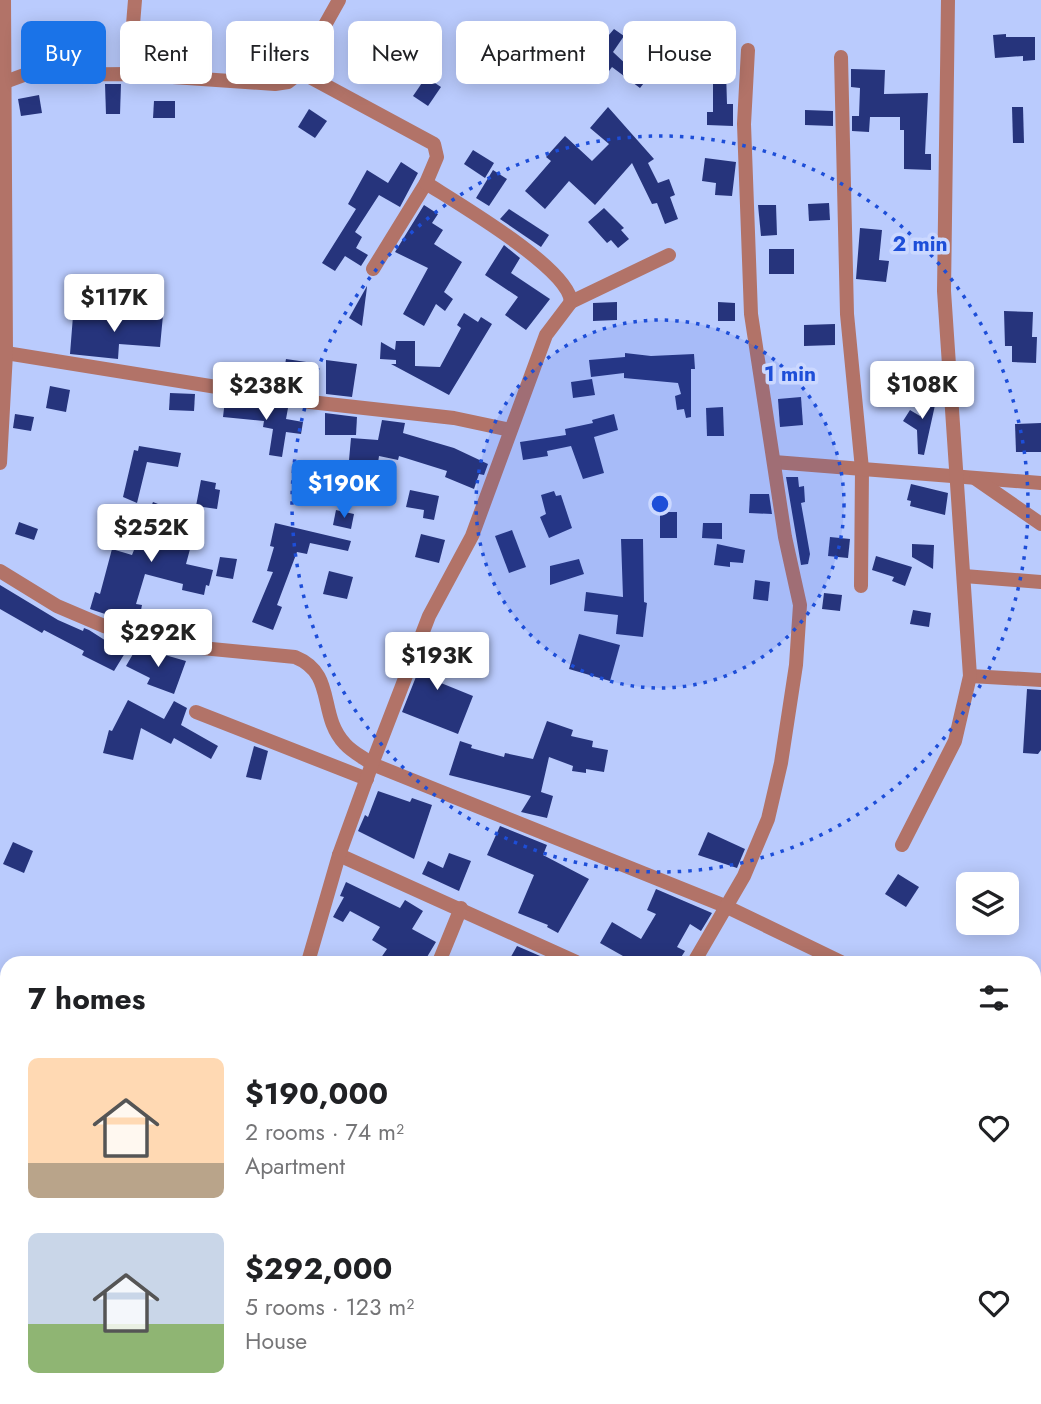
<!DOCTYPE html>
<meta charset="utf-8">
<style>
:root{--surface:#fff;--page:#f2f2f2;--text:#202124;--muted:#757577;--accent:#1a73e8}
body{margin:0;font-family:Jost,sans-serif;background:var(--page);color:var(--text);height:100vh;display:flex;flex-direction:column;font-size:26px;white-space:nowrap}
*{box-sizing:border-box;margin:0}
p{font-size:23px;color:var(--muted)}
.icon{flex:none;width:38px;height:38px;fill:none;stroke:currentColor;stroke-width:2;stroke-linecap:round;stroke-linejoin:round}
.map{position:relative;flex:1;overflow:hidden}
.side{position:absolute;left:0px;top:956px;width:1041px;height:450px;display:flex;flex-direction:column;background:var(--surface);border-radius:21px 21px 0 0;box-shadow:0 4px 18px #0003}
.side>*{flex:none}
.banner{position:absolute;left:21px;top:21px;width:999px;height:63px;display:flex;gap:14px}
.tools{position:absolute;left:956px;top:872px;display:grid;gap:14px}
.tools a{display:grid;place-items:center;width:63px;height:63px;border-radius:10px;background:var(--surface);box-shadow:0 4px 18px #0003;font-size:35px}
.price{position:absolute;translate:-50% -60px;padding:0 16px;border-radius:7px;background:#fff;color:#222;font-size:23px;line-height:46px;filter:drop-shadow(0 2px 4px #0008)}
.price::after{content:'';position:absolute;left:50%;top:42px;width:21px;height:16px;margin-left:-10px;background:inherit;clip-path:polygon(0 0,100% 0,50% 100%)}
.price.current{background:var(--accent);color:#fff}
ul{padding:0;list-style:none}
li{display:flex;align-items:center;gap:21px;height:175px;padding:0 28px}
li span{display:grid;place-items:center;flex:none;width:196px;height:140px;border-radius:10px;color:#555}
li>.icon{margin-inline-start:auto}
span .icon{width:84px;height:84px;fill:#fffc;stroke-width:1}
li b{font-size:30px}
h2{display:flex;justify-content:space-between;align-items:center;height:84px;padding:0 28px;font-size:30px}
.tag{padding:0 24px;border-radius:10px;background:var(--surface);box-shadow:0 4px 18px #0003;font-size:24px;line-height:63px}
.tag.current{background:var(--accent);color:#fff}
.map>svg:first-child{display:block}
.building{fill:#26347c}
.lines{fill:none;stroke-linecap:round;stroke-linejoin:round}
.street{stroke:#b27368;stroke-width:14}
.primary{stroke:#8e170a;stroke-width:18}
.ring{fill:none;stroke:#1d4ed8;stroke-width:3.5;stroke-dasharray:3.5 7}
.centre{fill:#1d4ed8;stroke:#cbd8ff;stroke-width:3.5}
.ring-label{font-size:21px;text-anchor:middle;font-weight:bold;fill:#1d4ed8;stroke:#cbd8ff;stroke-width:7;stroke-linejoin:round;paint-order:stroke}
</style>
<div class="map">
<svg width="1041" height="1404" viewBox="0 0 1041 1404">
<rect width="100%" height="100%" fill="#bacbfd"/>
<g class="building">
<polygon points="43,28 44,36 61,36 60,48 30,49 30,45 23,45 23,29"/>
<polygon points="614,29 624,36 613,52 630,68 638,58 654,70 640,88 612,67 609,71 592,55"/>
<polygon points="1006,34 1006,37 1035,37 1035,60 1023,61 1023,56 995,58 993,35"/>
<polygon points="851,69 885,70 884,94 928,93 925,154 931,154 931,170 904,169 904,130 900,130 900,117 870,117 869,132 852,131 852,116 859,116 860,88 851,87"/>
<polygon points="713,71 726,71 727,104 733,104 733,126 707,125 707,112 713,112"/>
<polygon points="426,77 441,87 428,106 413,96"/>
<polygon points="105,84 121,84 120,114 106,114"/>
<polygon points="39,95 42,113 21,116 18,99"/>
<polygon points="154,101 175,101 175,118 153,118"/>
<polygon points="608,107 654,159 648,163 658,183 669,179 675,195 670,197 678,219 665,224 657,203 652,204 632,163 595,205 569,181 545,209 525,191 551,161 546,157 565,136 592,161 609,144 590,128"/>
<polygon points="1012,107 1023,107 1024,143 1013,143"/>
<polygon points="309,109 327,121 315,138 298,127"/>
<polygon points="805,110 833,111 833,126 805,125"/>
<polygon points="473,150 494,163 485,178 464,164"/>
<polygon points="705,158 736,162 732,196 715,195 716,183 702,181"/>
<polygon points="401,162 418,173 400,207 379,195 355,232 362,237 356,248 368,255 361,266 345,256 335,271 322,263 356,209 348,204 367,170 388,183"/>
<polygon points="493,170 507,179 489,206 476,198"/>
<polygon points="829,203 830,220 809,221 808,204"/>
<polygon points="424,205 438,214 432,223 443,230 434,244 462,262 444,292 453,299 445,311 436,304 424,326 403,314 428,268 395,252"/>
<polygon points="758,205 776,205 777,235 761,236"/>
<polygon points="604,208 624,228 621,230 629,239 618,248 611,240 607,243 588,222"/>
<polygon points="509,209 549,235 541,247 500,219"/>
<polygon points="860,228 882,230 879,260 889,261 886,282 856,279"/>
<polygon points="504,245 520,258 511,273 550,299 526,330 505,315 518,297 485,275"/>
<rect x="769" y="249" width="25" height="25"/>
<polygon points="367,286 367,287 362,326 349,318"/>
<polygon points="617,302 617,320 593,321 593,303"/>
<polygon points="718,302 735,303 735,321 718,321"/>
<polygon points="1004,311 1033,312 1032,337 1037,337 1036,363 1012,362 1012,346 1005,346"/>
<polygon points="133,312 163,315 160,347 119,344 118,359 70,354 73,316 132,320"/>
<polygon points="464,313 478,322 481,317 492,324 449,395 391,364 396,364 396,360 380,359 381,342 395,350 396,341 415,341 415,366 440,367 461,328 457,325"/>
<polygon points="835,324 835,345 804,346 804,325"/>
<polygon points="625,353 651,356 694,354 695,369 691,369 691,417 686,418 684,409 677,410 675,396 681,394 678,383 624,378 624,373 591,377 589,360 625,357"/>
<polygon points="286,359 313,363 308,392 281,388"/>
<polygon points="326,360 357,364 352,397 326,394"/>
<polygon points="592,379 595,395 573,398 571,382"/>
<polygon points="50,386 70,390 66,412 46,408"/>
<polygon points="170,393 195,394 194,411 169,410"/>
<polygon points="921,396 937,396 924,455 918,454 917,430 903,421 910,410 920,416"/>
<polygon points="801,397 803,425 780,427 778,399"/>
<polygon points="225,400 270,408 270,405 288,408 286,419 303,422 301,434 286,432 282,457 269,455 273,429 263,427 264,421 223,417"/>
<polygon points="723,407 724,436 707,436 706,408"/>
<polygon points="325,413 357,417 356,435 325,435"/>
<polygon points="15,414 34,417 31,431 13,428"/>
<polygon points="614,414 618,430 594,437 604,473 583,479 571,446 547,451 548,456 523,460 520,442 566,435 565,429 593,423 592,420"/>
<polygon points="382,420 405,423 403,433 454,448 488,464 484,475 479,474 474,489 445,477 447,471 399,456 398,460 379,456 378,463 349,460 351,438 378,440"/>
<polygon points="1041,423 1041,452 1016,452 1015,424"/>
<polygon points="139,446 181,453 178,467 147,462 137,503 123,497 134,450 138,451"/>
<polygon points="786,477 798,477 799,487 804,486 805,502 801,503 810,554 808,564 801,565"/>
<polygon points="201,480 216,483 215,489 220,490 217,509 196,506"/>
<polygon points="911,484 948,493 945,515 910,506 911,501 907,500"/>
<polygon points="410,490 439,496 434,520 423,518 424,510 406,507"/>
<polygon points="554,491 556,496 561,495 572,528 549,538 540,517 546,514 541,495"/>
<polygon points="750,494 769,494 772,514 749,513"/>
<polygon points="153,502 178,512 180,505 194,508 187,536 193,538 186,564 213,570 209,586 206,585 204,595 182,590 183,584 145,574 136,604 142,605 138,625 90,609 95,592 100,594 112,549 132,555"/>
<polygon points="336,510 354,514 351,529 333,525"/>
<rect x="660" y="512" width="17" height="26"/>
<polygon points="19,522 38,529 34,540 15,534"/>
<polygon points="275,523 351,541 348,551 310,543 307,554 297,552 277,605 282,607 273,630 252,622 273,572 267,571 274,547 270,546"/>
<polygon points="703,523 722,523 722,539 702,538"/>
<polygon points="512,530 526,567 509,573 495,536"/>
<polygon points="421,534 445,540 439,563 415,557"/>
<polygon points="830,537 850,539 848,558 828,556"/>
<polygon points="621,539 643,539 644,602 647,603 643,637 616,634 618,615 584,611 586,592 623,597"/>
<polygon points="717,544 745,550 743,563 730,562 730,567 714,565"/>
<polygon points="912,544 934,545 933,569 912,557"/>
<polygon points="876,556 912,567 905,586 892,581 894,577 872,570"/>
<polygon points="220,557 237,559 233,579 216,576"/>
<polygon points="579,559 584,574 550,585 550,566"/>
<polygon points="329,571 353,577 347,599 323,594"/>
<polygon points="755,580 770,582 768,601 753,599"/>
<polygon points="0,585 58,620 83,631 84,628 89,630 125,653 114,671 82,655 84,651 44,630 42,633 0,609"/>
<polygon points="824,593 842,595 840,611 822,609"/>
<polygon points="913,610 931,613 929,627 910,624"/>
<polygon points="579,634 620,645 610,681 569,669"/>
<polygon points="431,639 456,650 441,683 473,696 458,734 402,712"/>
<polygon points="137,647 186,661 174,694 147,684 150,678 126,666"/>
<polygon points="1027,689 1041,690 1041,750 1038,754 1023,753"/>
<polygon points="128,700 164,719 174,701 187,708 181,725 218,746 211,759 174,738 171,744 141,728 133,760 103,753 109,730 112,731"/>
<polygon points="547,721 573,730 571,736 593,741 592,747 608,750 604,772 586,769 586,773 572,771 573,766 549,757 541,792 553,796 547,818 521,812 531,796 449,775 460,741 472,745 471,748 504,757 505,753 533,759"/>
<polygon points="254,746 268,751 261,780 246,777"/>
<polygon points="378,791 410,802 412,798 432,805 414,859 358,831 365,815 368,817"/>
<polygon points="500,826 547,845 543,855 589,879 558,933 547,927 548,925 518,913 534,875 487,855"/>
<polygon points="708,832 745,849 737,868 698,855"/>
<polygon points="13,842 33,851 24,873 3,864"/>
<polygon points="449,853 471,861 459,891 422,874 428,861 443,868"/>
<polygon points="898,874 919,887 906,907 885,894"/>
<polygon points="346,882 400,908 405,900 423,911 412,929 436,942 424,962 378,962 387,949 372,940 380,927 350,911 343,922 333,917 344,897 340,896"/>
<polygon points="656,889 712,913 701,931 690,924 677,947 685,951 678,962 618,962 623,956 600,943 612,922 641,939 656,914 647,910"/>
<polygon points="517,946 554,962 508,962"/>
</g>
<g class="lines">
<g class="street">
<polyline points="841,57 847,314 862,469 861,586"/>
<polyline points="129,74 135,0"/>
<polyline points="297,75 339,0"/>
<polyline points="5,82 24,75 129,74 275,84 288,82 297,75 308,76 434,144 437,157 426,183 373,269"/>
<path d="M 426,183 C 457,203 569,268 571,302"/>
<polyline points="6,353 310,402 454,418 510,430"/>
<polyline points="774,462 1041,483"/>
<polyline points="0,463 6,353 4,0"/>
<polyline points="976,479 1041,524"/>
<path d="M 0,571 L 57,606 L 104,626 L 160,644 L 295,657 C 337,674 317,714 345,744 C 352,752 364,758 372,764 L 725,906 L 841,962"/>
<polyline points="964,576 1041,582"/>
<polyline points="970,676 1041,680"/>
<polyline points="196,712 367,779"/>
<polyline points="902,845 955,741 970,676 944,291 948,0"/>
<polyline points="339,855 576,962"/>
<polyline points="308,962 339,855 372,764 429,616 472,536 546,335 571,302 669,255"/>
<polyline points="439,962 461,908"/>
<polyline points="694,962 744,876 768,819 781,763 796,665 800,605 785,537 751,314 744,124 748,50"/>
<polyline points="1034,1056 1041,1059"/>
<polyline points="455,1398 461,1404"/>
<polyline points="778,1398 787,1404"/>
<polyline points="60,1404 64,1398"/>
<polyline points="351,1404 356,1398"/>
</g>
<g class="primary">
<polyline points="0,1216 7,1221"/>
<polyline points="270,1398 277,1404"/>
</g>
</g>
<circle cx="660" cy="504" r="184" fill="#1d4ed8" fill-opacity=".12"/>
<g class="ring">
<circle cx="660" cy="504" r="184"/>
<circle cx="660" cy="504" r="368"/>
</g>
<circle cx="660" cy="504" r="10" class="centre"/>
<g class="ring-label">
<text x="920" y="251">2 min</text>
<text x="790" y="381">1 min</text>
</g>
</svg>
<div class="tools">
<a><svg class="icon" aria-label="layers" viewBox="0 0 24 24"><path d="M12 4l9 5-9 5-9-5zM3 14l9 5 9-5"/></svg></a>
</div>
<b class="price" style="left:114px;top:334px">$117K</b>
<b class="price" style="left:922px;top:421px">$108K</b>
<b class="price" style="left:266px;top:422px">$238K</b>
<b class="price current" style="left:344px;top:520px">$190K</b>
<b class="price" style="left:151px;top:564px">$252K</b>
<b class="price" style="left:158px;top:669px">$292K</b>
<b class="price" style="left:437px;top:692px">$193K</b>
<div class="banner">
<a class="tag current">Buy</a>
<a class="tag">Rent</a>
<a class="tag">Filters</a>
<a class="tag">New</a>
<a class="tag">Apartment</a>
<a class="tag">House</a>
</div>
<section class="side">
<h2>7 homes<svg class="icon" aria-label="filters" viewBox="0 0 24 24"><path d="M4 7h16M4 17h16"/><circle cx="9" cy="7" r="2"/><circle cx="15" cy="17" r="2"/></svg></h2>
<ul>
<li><span style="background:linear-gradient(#ffd9b3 75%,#b9a48a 0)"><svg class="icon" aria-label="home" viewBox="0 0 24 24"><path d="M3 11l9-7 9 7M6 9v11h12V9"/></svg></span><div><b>$190,000</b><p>2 rooms · 74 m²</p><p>Apartment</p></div><svg class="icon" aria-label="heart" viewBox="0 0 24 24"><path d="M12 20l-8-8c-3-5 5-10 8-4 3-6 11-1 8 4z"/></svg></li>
<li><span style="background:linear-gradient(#c9d6e8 65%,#8fb573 0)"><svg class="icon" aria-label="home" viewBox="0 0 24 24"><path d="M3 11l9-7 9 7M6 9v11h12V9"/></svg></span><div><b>$292,000</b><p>5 rooms · 123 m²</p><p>House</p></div><svg class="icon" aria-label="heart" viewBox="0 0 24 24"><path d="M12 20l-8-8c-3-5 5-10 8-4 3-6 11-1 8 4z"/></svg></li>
</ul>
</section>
</div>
